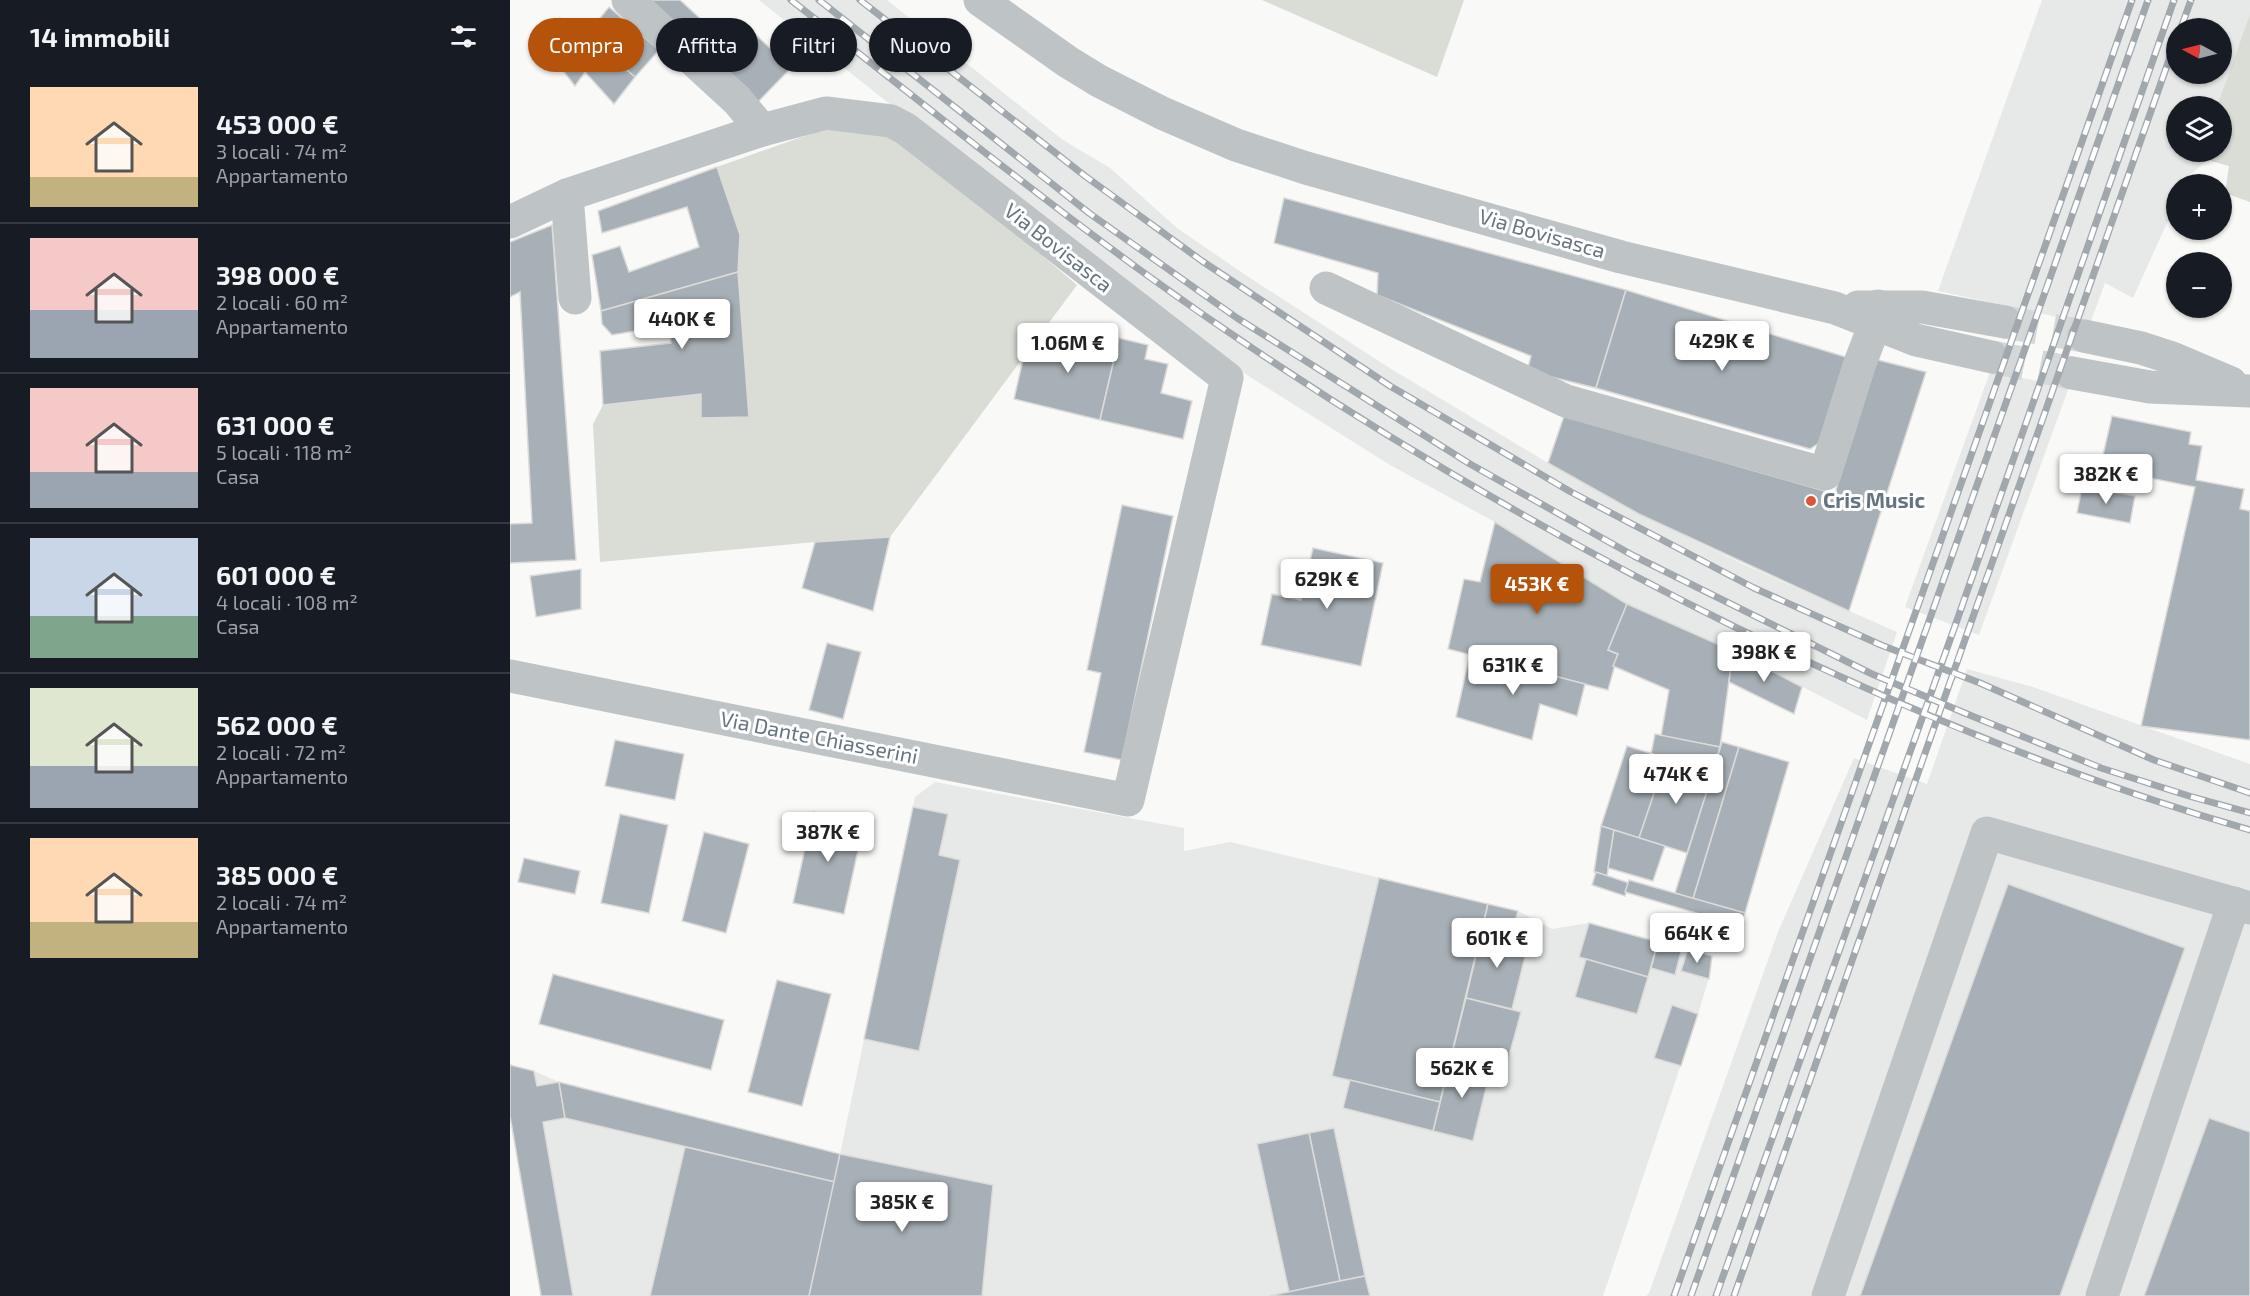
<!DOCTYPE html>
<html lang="it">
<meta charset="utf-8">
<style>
:root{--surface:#171b24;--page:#242831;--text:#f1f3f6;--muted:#9ea1a6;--line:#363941;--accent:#b45309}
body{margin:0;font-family:"Exo 2",sans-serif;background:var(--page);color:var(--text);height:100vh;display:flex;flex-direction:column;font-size:22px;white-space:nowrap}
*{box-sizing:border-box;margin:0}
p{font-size:20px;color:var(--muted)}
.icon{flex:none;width:33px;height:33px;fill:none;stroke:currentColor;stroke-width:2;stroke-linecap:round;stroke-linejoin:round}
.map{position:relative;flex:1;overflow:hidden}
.side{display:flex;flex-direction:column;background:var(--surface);width:510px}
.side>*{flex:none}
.guide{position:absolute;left:18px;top:18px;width:570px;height:54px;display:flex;gap:12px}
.needle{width:39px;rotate:277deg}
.controls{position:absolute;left:1656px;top:18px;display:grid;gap:12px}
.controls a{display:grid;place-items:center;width:66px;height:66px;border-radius:50%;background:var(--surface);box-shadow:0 2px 4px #0004;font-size:30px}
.price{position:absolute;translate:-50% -51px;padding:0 14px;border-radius:6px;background:#fff;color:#222;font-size:20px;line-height:39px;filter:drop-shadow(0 2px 3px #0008)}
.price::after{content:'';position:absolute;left:50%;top:36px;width:18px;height:14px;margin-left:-9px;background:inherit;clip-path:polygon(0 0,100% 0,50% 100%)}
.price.selected{background:var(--accent);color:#fff}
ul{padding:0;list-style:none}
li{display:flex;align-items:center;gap:18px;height:150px;padding:0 30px}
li+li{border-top:2px solid var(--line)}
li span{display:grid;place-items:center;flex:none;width:168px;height:120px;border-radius:0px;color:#555}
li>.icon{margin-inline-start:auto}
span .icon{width:72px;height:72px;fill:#fffc;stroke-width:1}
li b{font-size:26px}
h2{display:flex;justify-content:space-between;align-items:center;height:72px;padding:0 30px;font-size:26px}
.pill{padding:0 21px;border-radius:27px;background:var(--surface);box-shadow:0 2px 4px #0004;font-size:21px;line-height:54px}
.pill.selected{background:var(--accent);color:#fff}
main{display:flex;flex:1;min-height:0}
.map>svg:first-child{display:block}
.built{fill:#e7e8e8;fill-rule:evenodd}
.green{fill:#d9ddd6}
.building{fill:#a7b0b6;stroke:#dbdbd9;stroke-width:1.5}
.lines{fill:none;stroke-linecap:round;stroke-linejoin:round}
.minor-tunnel{stroke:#d4d8d9;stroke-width:33;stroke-dasharray:33 16;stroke-linecap:butt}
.minor{stroke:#bec3c6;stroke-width:33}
.rail-casing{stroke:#a0a7ad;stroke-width:7}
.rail{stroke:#fff;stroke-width:4.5;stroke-dasharray:14;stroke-linecap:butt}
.poi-dot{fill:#da5835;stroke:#fff;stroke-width:2}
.labels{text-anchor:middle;stroke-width:6;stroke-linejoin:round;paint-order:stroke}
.street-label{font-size:21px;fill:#657580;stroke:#fff}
.poi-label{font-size:21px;font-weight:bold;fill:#657580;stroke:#fff;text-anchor:start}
</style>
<main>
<section class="side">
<h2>14 immobili<svg class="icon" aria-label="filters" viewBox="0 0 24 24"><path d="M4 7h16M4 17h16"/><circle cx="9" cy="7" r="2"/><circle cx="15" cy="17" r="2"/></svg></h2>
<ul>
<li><span style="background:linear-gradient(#ffd9b3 75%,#c2b280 0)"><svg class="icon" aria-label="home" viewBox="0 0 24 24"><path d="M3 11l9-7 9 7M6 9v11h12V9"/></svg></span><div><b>453 000 €</b><p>3 locali · 74 m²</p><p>Appartamento</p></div></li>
<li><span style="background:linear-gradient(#f6c9c9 60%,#9aa5b1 0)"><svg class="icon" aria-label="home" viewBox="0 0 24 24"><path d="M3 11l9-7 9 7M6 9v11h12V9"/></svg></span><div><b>398 000 €</b><p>2 locali · 60 m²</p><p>Appartamento</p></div></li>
<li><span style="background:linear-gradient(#f6c9c9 70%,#9aa5b1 0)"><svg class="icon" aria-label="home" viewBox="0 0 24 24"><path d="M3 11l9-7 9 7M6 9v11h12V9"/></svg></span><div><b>631 000 €</b><p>5 locali · 118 m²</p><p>Casa</p></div></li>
<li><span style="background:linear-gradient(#c9d6e8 65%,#7fa58c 0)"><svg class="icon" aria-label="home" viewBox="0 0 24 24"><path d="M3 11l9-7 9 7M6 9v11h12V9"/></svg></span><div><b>601 000 €</b><p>4 locali · 108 m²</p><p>Casa</p></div></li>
<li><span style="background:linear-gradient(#dfe7d0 65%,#9aa5b1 0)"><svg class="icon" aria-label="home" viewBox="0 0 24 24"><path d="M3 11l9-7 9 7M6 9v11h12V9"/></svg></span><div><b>562 000 €</b><p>2 locali · 72 m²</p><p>Appartamento</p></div></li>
<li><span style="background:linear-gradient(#ffd9b3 70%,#c2b280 0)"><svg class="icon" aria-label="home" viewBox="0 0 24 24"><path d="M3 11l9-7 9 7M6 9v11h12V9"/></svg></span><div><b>385 000 €</b><p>2 locali · 74 m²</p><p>Appartamento</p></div></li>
</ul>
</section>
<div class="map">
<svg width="1740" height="1296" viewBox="0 0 1740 1296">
<rect width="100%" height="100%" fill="#f9f9f7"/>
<g class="built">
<polygon points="249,0 377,0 553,140 600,168 667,228 737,276 878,367 1038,463 1129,514 1237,566 1387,632 1357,720 1223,651 1117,604 985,522 880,465 740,377 643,308 430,144"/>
<path d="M 1532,0 L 1740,0 L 1740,14 L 1707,106 L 1666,106 L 1666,152 L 1697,152 L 1697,160 L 1679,176 L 1675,184 L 1666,184 L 1666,203 L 1623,298 L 1595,283 L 1580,324 L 1428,291 ZM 1666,28 L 1712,28 L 1712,74 L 1666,74 Z"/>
<polygon points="1480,372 1559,387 1469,635 1395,607"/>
<polygon points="1457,669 1523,687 1740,764 1740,1296 1136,1296 1139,1293 1268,932 1344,758 1417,784"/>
<polygon points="425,782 674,828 674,851 720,842 1008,911 1042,929 1079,923 1202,956 1201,971 1188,1014 1093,1296 31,1296 0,1116 0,1065 24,1071 49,1082 330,1154 405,797"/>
</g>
<g class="green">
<polygon points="752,0 954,0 927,77"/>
<polygon points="1740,14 1740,202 1715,193 1719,166 1697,160 1697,152 1712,152 1712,106 1707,106"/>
<polygon points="331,123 384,130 567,285 380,537 305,542 90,562 83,424 93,405 191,394 191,418 239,416 228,272 230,235 207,167"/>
</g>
<g class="building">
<polygon points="134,0 170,0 195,23 179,41"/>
<polygon points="99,7 149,50 125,77 92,49 102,37 86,23"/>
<polygon points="50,18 86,61 92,49 125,77 104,104 75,72 65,86 26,36"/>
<polygon points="244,33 281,68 247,103 210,68"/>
<polygon points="207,167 230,235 228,272 91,311 82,255 110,246 119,272 189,247 177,207 92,233 88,211"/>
<polygon points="774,198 1116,290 1086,388 1017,371 1021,356 867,295 868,273 764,243"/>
<polygon points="42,225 66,560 0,563 0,524 22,523 10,292 0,297 0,242"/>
<polygon points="228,272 239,417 191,418 191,394 93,405 90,351 161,343 160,325 102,335 92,324 91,311"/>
<polygon points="1116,290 1339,358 1318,437 1300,449 1086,388"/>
<polygon points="580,331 609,338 590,420 504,399 514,355 532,333 577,344"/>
<polygon points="609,338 638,345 635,359 658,364 651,393 682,401 673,439 590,420"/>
<polygon points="1360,358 1416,372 1339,611 1129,514 1038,463 1054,416 1325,494"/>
<polygon points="1602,416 1681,432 1679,444 1692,446 1686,480 1734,489 1730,509 1740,511 1740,740 1631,726 1685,487 1590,468"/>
<polygon points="1572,487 1625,496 1620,523 1567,513"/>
<polygon points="612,505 663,516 612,760 574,752 591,673 577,670"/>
<polygon points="985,522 1117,604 1098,650 1108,654 1098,690 938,649 954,579 970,582"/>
<polygon points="380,537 363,611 292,588 305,542"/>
<polygon points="803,548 873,563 851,666 751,645 762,594 791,600"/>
<polygon points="71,569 71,609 26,617 20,576"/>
<polygon points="1117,604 1223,651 1210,747 1151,736 1159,690 1103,666 1108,654 1098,650"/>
<polygon points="317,643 351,652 333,719 299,710"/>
<polygon points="1223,651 1292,687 1284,714 1219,682"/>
<polygon points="960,654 1075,684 1067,716 1030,704 1022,740 946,717"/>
<polygon points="1145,734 1210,747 1203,772 1141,754"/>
<polygon points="105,740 174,754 165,800 95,786"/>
<polygon points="1212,742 1229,747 1183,899 1165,893"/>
<polygon points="1117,746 1156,758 1129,838 1091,826"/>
<polygon points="1229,747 1279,762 1235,913 1183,899"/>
<polygon points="1156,758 1203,772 1177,853 1129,838"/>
<polygon points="403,807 438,814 429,855 450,860 409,1051 354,1039"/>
<polygon points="303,812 354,823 334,914 283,903"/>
<polygon points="110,814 158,825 139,913 91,903"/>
<polygon points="1091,826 1104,830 1097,876 1084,872"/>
<polygon points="1104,830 1155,846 1143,881 1098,868"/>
<polygon points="194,832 239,844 216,933 172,921"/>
<polygon points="14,858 70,871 65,894 8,882"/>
<polygon points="1086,872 1119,883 1115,896 1082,885"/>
<polygon points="869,878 978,904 930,1102 822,1076"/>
<polygon points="1119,880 1235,913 1230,926 1115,892"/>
<polygon points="1498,884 1675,948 1550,1296 1350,1296"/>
<polygon points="978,904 1008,911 1001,937 972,930"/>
<polygon points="1079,923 1148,942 1138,977 1069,957"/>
<polygon points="972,930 1019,941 1002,1009 956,998"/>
<polygon points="1148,942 1172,948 1165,975 1141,968"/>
<polygon points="1178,949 1202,956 1199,979 1171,971"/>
<polygon points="1076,959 1138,977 1127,1014 1065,997"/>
<polygon points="43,974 214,1020 201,1070 29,1024"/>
<polygon points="267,980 321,994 292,1106 238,1092"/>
<polygon points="956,998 1011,1012 995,1071 941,1058"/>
<polygon points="1162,1005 1188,1014 1171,1066 1144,1058"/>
<polygon points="941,1058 981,1068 963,1141 923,1131"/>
<polygon points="0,1065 24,1071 27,1086 49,1082 55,1118 33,1122 63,1296 31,1296 0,1116"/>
<polygon points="840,1080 930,1102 923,1131 833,1108"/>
<polygon points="49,1082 330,1154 325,1182 55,1118"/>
<polygon points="1699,1118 1740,1132 1740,1296 1634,1296"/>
<polygon points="824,1128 855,1276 830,1281 799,1133"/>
<polygon points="799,1133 830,1281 779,1292 747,1144"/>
<polygon points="175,1147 325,1182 299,1296 140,1296"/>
<polygon points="330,1154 483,1185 472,1296 299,1296"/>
<polygon points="855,1276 860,1296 759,1296 830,1281"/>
</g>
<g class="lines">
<g class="minor-tunnel">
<polyline points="1495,322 1574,336"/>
<polyline points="1482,357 1562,373"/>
</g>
<g class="minor">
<polyline points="118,0 227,100 252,130"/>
<polyline points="470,0 558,62 589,81 652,113 726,145 796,168 1111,257 1325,308 1406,340 1482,357"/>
<polyline points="57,195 65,298"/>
<polyline points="0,222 57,195 252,130 316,113 381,121 396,129 717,378 618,800 0,676"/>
<polyline points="816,288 1056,401 1315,474 1350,363 1365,324 1368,306"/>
<polyline points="1348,307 1412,307 1495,322"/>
<polyline points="1574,336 1631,348 1662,358 1721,383"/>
<polyline points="1562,373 1640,387 1740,391"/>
<polyline points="1318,1296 1477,833 1740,908"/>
<polyline points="1592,1296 1724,903"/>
</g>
<g class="rail-casing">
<g id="rail">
<path d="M 281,0 C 397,91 511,183 630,270 C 818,406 1019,525 1227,628 C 1393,709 1562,779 1740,830"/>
<polyline points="309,0 579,213 727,318 960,464 1124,556 1362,674 1457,714 1591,768 1679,796 1740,813"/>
<polyline points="350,0 575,176 692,261 880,386 1061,492 1244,588 1371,645 1470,683 1644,760 1740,793"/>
<polyline points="1671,28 1681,0"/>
<polyline points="1164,1296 1622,0"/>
<polyline points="1181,1296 1638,0"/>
<polyline points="1206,1296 1445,626 1664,0"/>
<polyline points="1224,1296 1666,40"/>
</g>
</g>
<use href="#rail" class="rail"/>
</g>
<circle class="poi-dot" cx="1301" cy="501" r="6"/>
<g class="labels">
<g class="street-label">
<text transform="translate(1032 234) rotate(16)" y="7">Via Bovisasca</text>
<text transform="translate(548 248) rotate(38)" y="7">Via Bovisasca</text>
<text transform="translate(309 738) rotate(11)" y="7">Via Dante Chiasserini</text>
</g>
<g class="poi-label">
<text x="1313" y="508">Cris Music</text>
</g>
</g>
</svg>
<div class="controls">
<a><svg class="needle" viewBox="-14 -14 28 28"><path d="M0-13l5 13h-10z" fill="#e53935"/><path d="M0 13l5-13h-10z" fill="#9ea1a6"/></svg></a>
<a><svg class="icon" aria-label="layers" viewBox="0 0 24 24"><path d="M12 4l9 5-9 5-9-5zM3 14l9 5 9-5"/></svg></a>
<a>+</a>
<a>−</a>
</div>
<b class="price" style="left:172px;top:350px">440K €</b>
<b class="price" style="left:1212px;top:372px">429K €</b>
<b class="price" style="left:558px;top:374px">1.06M €</b>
<b class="price" style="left:1596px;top:505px">382K €</b>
<b class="price" style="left:817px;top:610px">629K €</b>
<b class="price selected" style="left:1027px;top:615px">453K €</b>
<b class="price" style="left:1254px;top:683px">398K €</b>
<b class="price" style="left:1003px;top:696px">631K €</b>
<b class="price" style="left:1166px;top:805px">474K €</b>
<b class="price" style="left:318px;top:863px">387K €</b>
<b class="price" style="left:1187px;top:964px">664K €</b>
<b class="price" style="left:987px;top:969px">601K €</b>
<b class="price" style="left:952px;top:1099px">562K €</b>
<b class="price" style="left:392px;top:1233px">385K €</b>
<div class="guide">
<a class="pill selected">Compra</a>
<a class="pill">Affitta</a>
<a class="pill">Filtri</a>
<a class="pill">Nuovo</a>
</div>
</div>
</main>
